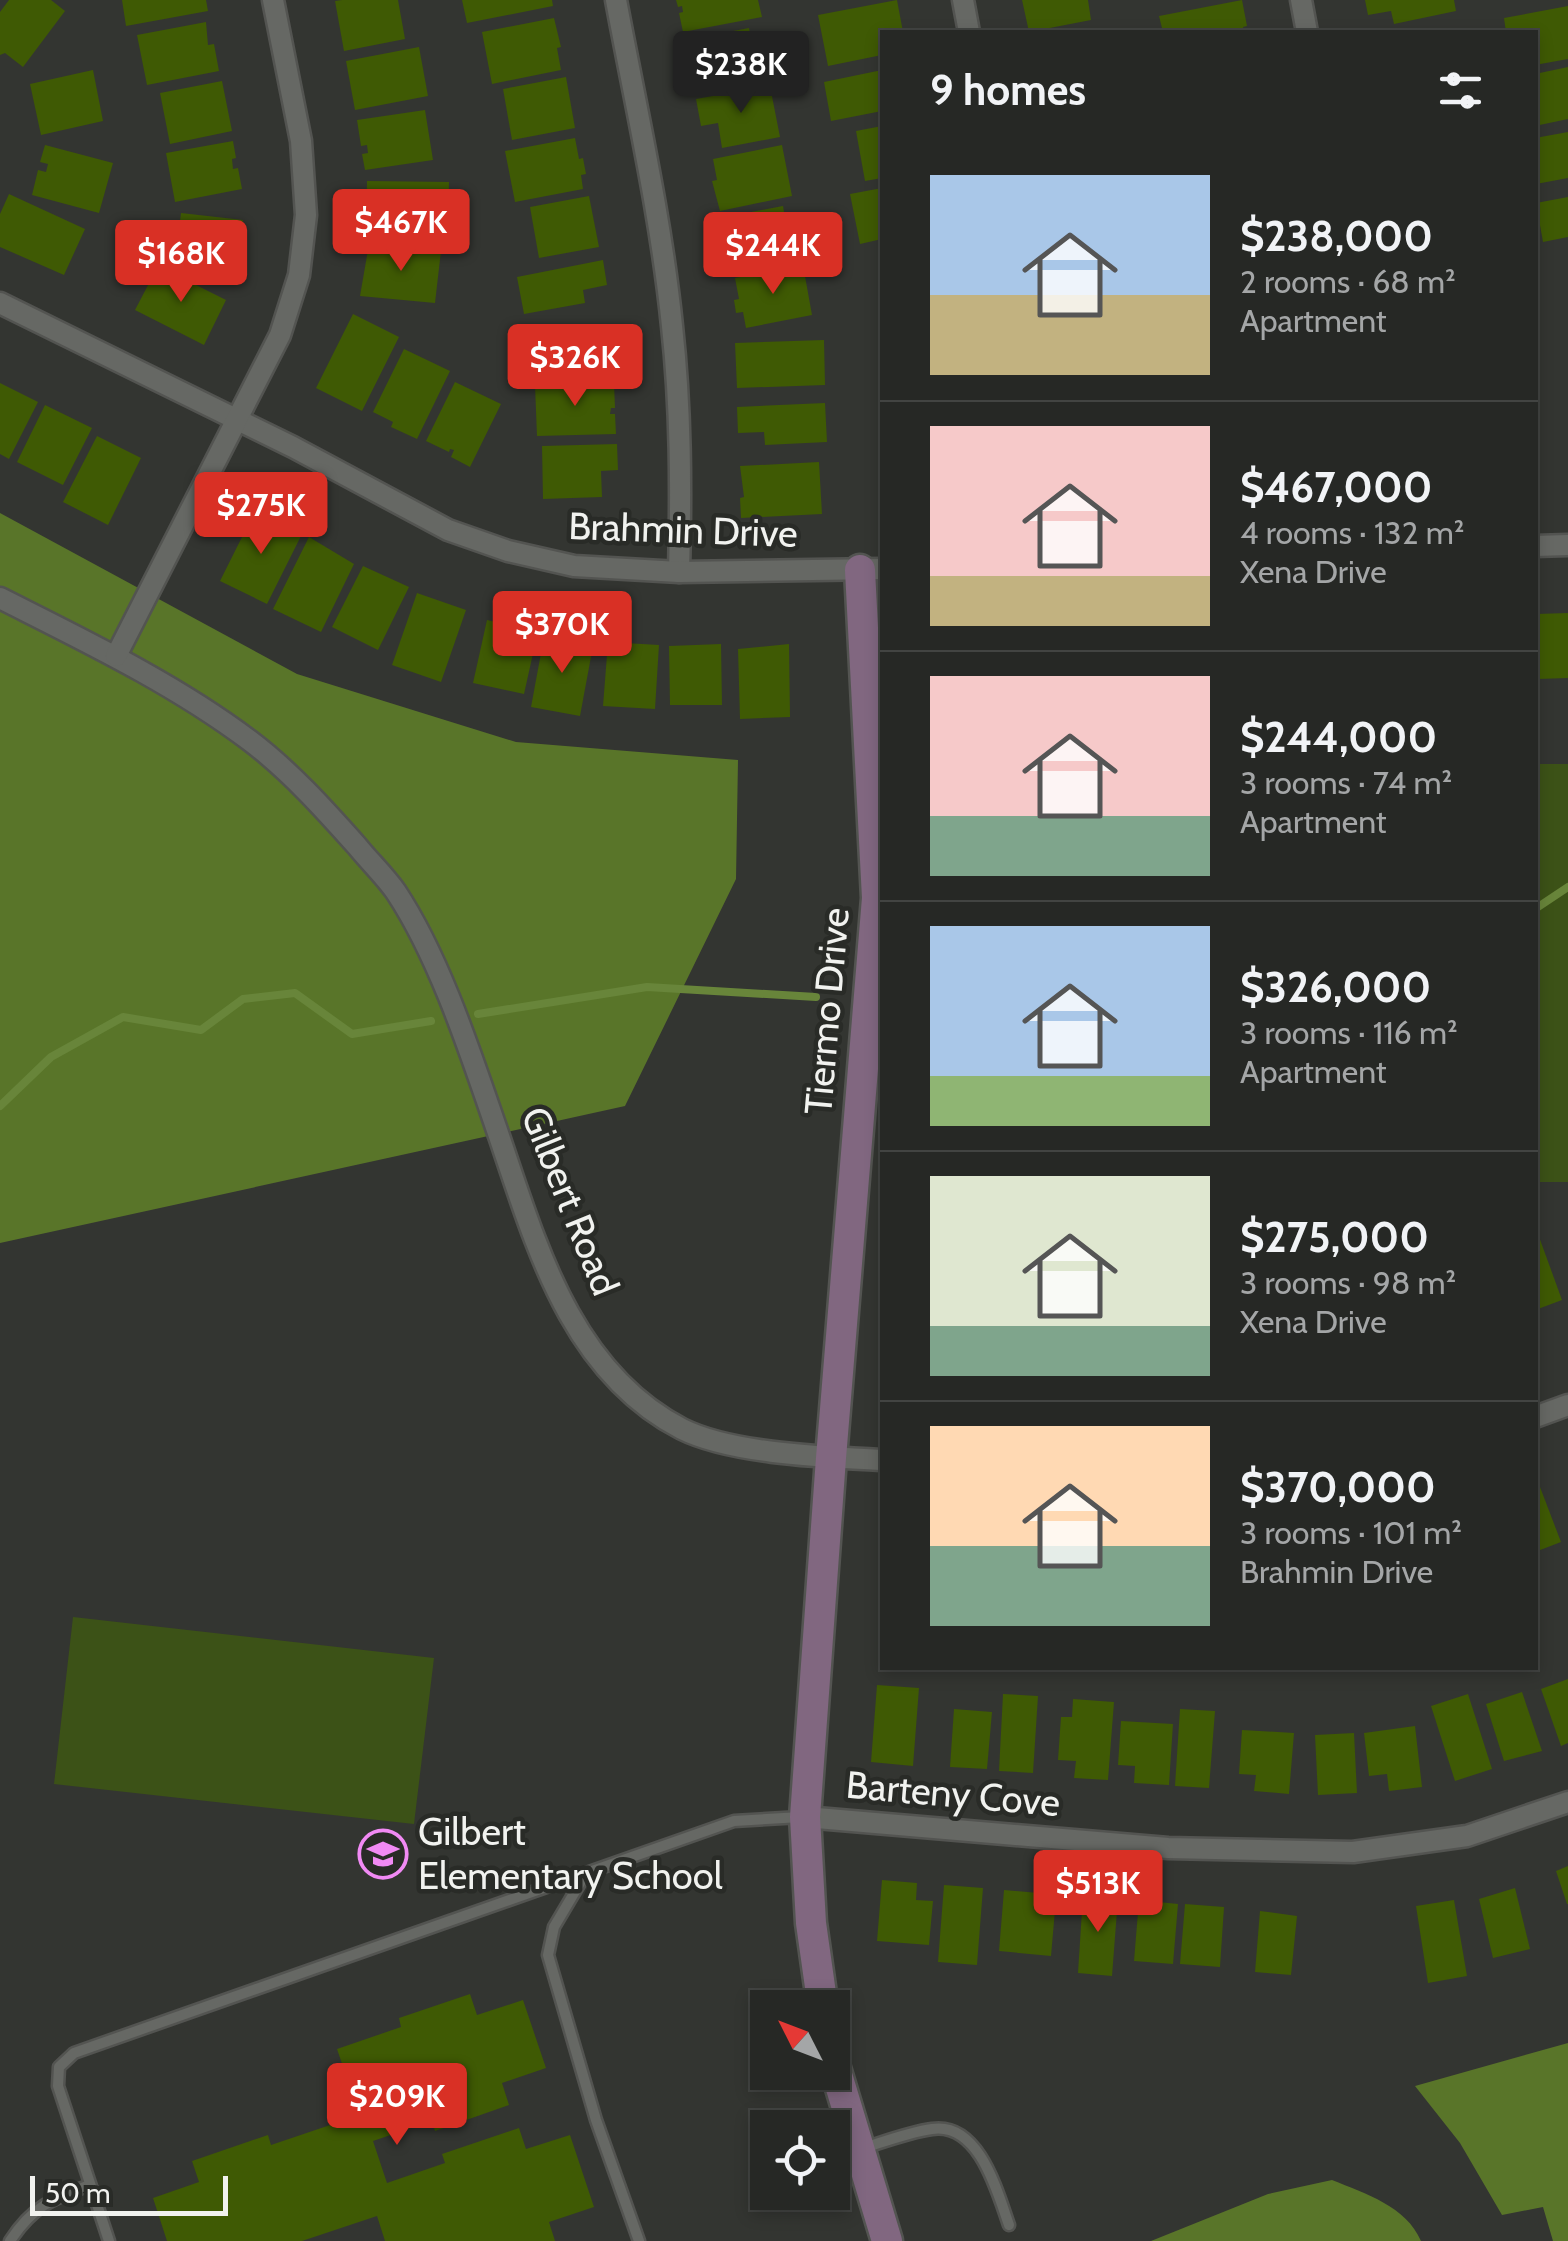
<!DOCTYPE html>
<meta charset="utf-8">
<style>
:root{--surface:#262825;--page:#323432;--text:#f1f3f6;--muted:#a4a6a7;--line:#424442;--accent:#d93025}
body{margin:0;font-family:Cabin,sans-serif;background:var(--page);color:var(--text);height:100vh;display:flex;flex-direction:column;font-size:38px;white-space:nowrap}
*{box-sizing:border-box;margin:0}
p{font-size:32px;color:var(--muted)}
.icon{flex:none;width:55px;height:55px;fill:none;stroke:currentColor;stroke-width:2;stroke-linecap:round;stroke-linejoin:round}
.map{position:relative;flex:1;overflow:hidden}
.side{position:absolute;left:880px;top:30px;width:658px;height:1640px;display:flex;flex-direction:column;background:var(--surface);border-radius:0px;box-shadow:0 5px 15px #0003,0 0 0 2px var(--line)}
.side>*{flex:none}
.needle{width:65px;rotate:312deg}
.fabs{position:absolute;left:750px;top:1990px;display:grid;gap:20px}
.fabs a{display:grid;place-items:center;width:100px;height:100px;border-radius:0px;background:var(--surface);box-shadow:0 5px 15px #0003,0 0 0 2px var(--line);font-size:50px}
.scale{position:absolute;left:30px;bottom:25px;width:198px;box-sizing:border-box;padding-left:10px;border:5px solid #f1f2ef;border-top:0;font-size:28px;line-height:35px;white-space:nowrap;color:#f1f2ef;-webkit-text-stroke:8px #292b27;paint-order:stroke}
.price{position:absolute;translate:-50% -85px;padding:0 22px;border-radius:10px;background:var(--accent);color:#fff;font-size:32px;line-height:65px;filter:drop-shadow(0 2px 5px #0008)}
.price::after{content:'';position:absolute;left:50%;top:60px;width:30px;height:22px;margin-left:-15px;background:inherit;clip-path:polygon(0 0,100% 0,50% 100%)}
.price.selected{background:#222;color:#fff}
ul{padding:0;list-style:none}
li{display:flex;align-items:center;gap:30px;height:250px;padding:0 50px}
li+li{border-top:2px solid var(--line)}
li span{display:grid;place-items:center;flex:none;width:280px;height:200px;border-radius:0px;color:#555}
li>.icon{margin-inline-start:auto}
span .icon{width:120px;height:120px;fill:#fffc;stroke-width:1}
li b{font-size:42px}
h2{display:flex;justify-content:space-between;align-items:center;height:120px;padding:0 50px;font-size:42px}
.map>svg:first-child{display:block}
.green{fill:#3c5217}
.forest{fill:#597529}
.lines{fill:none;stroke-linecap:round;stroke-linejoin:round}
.stream{stroke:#68853a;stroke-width:8}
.building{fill:#3f5a04}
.lane-casing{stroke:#535451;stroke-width:15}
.street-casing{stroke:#535451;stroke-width:25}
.secondary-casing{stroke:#535451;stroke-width:35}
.lane{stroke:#666864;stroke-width:10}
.street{stroke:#666864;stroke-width:20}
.secondary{stroke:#816780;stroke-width:30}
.labels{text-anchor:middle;stroke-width:9;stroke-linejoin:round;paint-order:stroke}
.street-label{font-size:38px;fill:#f1f2ef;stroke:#292b27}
.poi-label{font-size:38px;fill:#f1f2ef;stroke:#292b27;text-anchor:start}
</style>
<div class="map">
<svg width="1568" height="2241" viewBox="0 0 1568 2241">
<rect width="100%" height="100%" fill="#333531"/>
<g class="green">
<rect x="1535" y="764" width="33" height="418"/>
<polygon points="73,1617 434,1658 414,1824 54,1784"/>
</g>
<g class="forest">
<polygon points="0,513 297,674 516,742 738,760 736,879 625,1106 0,1243"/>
<polygon points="1568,2043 1568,2241 1553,2241 1543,2207 1502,2215 1460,2143 1415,2086"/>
<path d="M 1332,2180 C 1366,2194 1406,2206 1421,2241 L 1151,2241 L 1268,2194 Z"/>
</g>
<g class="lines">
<g class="stream">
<polyline points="1535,909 1568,887"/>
<polyline points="478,1014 647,987 816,997"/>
<polyline points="0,1106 51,1057 123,1017 201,1030 243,999 295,993 352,1034 431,1021"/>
</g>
</g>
<g class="building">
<polygon points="9,0 51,0 65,11 23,67 5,53 0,55 0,12"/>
<polygon points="122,0 206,0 208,11 126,26"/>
<polygon points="342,0 398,0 405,39 344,51 335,1"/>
<polygon points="462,0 552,0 553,6 467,23"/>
<polygon points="676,0 758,0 762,17 683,32 679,13 683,12 682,6 678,7"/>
<polygon points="897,0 903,32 882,32 882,55 828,66 818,15"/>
<polygon points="1022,0 1088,0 1091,20 1029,32"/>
<polygon points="1242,0 1247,26 1243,27 1244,32 1163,32 1159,16"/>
<polygon points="1365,0 1454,0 1456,11 1394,24 1391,11 1368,15"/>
<polygon points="1568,6 1568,59 1535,65 1535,32 1506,32 1504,18"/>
<polygon points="554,18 561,47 557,48 561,70 492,84 482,32"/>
<polygon points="206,22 208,45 214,44 219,71 147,85 137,35"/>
<polygon points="749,28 758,79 696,91 686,40"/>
<polygon points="419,47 428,96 355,110 346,61"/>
<polygon points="1568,67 1568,119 1535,126 1535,74"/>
<polygon points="93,70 103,121 41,135 30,84"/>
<polygon points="882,70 882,111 831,121 824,82"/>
<polygon points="566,77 575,128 512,140 503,89"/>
<polygon points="222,81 232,131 170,144 160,93"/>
<polygon points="770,86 780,137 722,148 718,123 701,126 696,99"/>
<polygon points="425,110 433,160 365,170 362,154 368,153 367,145 361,146 357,120"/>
<polygon points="882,126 882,178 865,181 856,131"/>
<polygon points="1568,132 1568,178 1536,184 1535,138"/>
<polygon points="575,138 579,159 583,158 586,174 581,175 583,189 515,202 505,151"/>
<polygon points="233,141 236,158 232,159 233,169 238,168 242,189 175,202 166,153"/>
<polygon points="45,145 113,163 99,213 32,195 38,170 46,172 48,164 40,162"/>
<polygon points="782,145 792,196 720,211 712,181 717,180 713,159"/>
<polygon points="367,181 449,182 448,232 366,231"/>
<polygon points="882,188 882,239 860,244 850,194"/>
<polygon points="9,194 85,229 64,275 0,247 0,214"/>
<polygon points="589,196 599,247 539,258 530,207"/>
<polygon points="1568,197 1568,237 1543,242 1536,203"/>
<polygon points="783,206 792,257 730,269 720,218"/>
<polygon points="181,213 243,220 237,270 175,263"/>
<polygon points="369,244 441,251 435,303 360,296"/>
<polygon points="603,260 607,285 583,290 585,303 524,314 517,277"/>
<polygon points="803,265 812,315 746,328 743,312 736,313 734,300 739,299 735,278"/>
<polygon points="158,266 226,300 204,345 135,310"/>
<polygon points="353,314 399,337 362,411 316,388"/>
<polygon points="612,325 613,371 526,375 524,329"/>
<polygon points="824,340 825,385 737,388 735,343"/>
<polygon points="404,349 450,371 417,439 391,427 393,422 373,412"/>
<polygon points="455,382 501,404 470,467 451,457 454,450 450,449 449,452 426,441"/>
<polygon points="0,383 38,402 9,459 0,454"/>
<polygon points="614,383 615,408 611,408 610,414 615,414 616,434 537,436 535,385"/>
<polygon points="825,403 827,442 765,445 764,432 738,433 737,407"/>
<polygon points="45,405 92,428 63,485 17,462"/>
<polygon points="97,436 141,458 108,525 63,502"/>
<polygon points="617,444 618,470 601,471 602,497 543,499 542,446"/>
<polygon points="819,462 822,514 741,518 740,498 744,497 740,466"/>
<polygon points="255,511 302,534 267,604 220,581"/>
<polygon points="309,537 354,564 321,632 273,609"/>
<polygon points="363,566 409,587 378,650 332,627"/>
<polygon points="417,593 466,610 441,682 392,665"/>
<polygon points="1568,613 1568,678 1538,679 1536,614"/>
<polygon points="487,620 538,631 524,694 473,683"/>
<polygon points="544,637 593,646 580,716 531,707"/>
<polygon points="608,642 659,645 655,709 603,706"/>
<polygon points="721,644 722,705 670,705 669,646"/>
<polygon points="789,644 790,717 740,719 738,649"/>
<polygon points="1538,1234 1562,1300 1538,1309 1535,1235"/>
<polygon points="1540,1487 1561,1542 1535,1552 1535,1489"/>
<polygon points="1568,1679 1568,1743 1561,1746 1541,1689"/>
<polygon points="877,1685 919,1688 913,1766 871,1762"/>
<polygon points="1522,1692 1542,1751 1504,1761 1486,1704"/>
<polygon points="1003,1694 1038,1696 1033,1773 999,1771"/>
<polygon points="1468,1694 1492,1769 1455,1781 1431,1706"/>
<polygon points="1073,1699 1114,1702 1108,1780 1074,1778 1076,1761 1058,1760 1061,1717 1072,1717"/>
<polygon points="954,1709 992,1712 987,1769 950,1767"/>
<polygon points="1180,1709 1215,1711 1209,1788 1175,1786"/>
<polygon points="1121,1721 1173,1724 1169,1785 1134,1783 1135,1766 1118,1765"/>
<polygon points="1415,1726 1422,1787 1389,1791 1387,1774 1369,1776 1364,1733"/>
<polygon points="1242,1730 1294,1733 1289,1794 1254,1791 1256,1775 1239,1774"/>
<polygon points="1354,1733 1357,1793 1318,1795 1315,1735"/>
<polygon points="1568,1866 1568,1904 1567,1904 1556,1871"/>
<polygon points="882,1880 917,1883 916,1900 933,1901 929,1945 877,1941"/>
<polygon points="944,1885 983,1888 977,1965 938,1962"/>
<polygon points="1515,1888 1530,1949 1493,1958 1479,1899"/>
<polygon points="1004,1890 1039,1893 1037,1909 1055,1910 1051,1956 999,1951"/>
<polygon points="1083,1895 1118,1898 1112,1976 1078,1973"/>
<polygon points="1139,1900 1178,1904 1173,1964 1134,1961"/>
<polygon points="1454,1900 1467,1976 1428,1983 1416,1906"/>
<polygon points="1185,1904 1224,1907 1220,1967 1180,1964"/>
<polygon points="1260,1911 1297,1916 1291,1975 1255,1972"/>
<polygon points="470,1994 477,2015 523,2000 546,2068 502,2083 509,2105 435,2131 432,2121 373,2141 387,2183 445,2163 442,2154 519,2128 526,2149 570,2135 594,2207 549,2222 555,2241 385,2241 377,2216 302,2241 167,2241 153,2198 199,2182 192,2161 268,2135 271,2145 342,2121 331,2090 349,2084 337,2049 401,2027 399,2018"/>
</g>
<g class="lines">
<g class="lane-casing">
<g id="lane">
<polyline points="586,1873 554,1927 548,1955 596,2120 639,2241"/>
<path d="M 864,2148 C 886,2141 910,2132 932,2129 C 979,2122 997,2191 1009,2225"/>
<path d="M 10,2241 C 33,2206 52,2199 90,2185"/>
<polyline points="109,2241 58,2086 59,2067 74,2053 734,1821 801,1817"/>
</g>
</g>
<g class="street-casing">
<g id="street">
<path d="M 616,0 C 636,108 661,216 672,326 C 681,408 681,489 679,572"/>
<polyline points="963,0 969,32"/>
<polyline points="1301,0 1307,32"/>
<polyline points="0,303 293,447 448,530 508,551 574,566 679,572 882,569"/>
<polyline points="1535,546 1568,545"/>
<path d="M 0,598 C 85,641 173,683 249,740 C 289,770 324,809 357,846 C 369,861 385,876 396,892 C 441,960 472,1058 499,1136 C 536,1245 571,1372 682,1429 C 732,1454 826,1457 882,1460"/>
<polyline points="116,656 280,335 299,275 306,215 301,141 273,0"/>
<polyline points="1535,1417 1568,1405"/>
<polyline points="805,1817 1168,1848 1353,1852 1467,1836 1568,1802"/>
</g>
</g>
<g class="secondary-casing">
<g id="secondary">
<polyline points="823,2008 811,1923 805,1817 831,1458 877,898 860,570"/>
<polyline points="832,2058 887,2241"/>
</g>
</g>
<use href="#lane" class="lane"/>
<use href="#street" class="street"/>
<use href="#secondary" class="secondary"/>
</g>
<defs>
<g id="school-ring" transform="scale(2.5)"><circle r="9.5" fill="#292b27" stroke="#f18af4" stroke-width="1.5"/><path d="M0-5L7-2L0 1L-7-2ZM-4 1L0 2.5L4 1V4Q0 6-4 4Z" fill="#f18af4"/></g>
</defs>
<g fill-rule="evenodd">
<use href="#school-ring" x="383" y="1854"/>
</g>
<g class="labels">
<g class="street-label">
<text transform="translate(683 530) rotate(2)" y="13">Brahmin Drive</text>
<text transform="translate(827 1011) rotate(-85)" y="13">Tiermo Drive</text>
<text transform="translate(570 1201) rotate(68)" y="13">Gilbert Road</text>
<text transform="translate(953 1794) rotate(5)" y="13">Barteny Cove</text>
</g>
<g class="poi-label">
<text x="418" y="1845">Gilbert<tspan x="418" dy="44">Elementary School</tspan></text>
</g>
</g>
</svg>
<div class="fabs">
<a><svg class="needle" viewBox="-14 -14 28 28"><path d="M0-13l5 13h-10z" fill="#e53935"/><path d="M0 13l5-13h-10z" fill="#a4a6a7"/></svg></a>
<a><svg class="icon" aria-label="locate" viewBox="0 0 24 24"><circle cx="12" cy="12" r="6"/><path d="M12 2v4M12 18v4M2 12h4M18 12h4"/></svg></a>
</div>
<div class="scale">50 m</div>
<b class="price selected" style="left:741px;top:116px">$238K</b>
<b class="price" style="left:401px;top:274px">$467K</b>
<b class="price" style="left:773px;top:297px">$244K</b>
<b class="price" style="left:181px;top:305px">$168K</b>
<b class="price" style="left:575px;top:409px">$326K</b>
<b class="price" style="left:261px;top:557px">$275K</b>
<b class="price" style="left:562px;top:676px">$370K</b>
<b class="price" style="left:1098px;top:1935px">$513K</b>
<b class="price" style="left:397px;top:2148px">$209K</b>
<section class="side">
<h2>9 homes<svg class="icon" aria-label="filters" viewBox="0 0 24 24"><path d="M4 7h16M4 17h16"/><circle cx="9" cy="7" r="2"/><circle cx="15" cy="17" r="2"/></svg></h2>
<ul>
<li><span style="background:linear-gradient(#a9c7e8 60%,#c2b280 0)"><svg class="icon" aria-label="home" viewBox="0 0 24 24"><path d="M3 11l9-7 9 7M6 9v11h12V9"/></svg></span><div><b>$238,000</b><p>2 rooms · 68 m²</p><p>Apartment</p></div></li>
<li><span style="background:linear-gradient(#f6c9c9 75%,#c2b280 0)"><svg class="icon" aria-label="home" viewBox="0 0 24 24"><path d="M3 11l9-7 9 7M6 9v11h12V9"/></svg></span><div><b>$467,000</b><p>4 rooms · 132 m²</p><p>Xena Drive</p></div></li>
<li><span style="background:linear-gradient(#f6c9c9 70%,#7fa58c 0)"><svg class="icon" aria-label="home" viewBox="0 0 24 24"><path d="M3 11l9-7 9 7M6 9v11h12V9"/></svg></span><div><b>$244,000</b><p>3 rooms · 74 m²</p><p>Apartment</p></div></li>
<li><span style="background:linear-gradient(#a9c7e8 75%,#8fb573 0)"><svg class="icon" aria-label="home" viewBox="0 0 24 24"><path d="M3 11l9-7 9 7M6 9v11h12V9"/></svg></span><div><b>$326,000</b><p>3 rooms · 116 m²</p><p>Apartment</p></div></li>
<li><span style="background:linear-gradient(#dfe7d0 75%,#7fa58c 0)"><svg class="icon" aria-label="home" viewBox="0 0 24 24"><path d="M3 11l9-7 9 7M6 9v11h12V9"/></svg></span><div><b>$275,000</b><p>3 rooms · 98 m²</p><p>Xena Drive</p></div></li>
<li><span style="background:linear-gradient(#ffd9b3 60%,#7fa58c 0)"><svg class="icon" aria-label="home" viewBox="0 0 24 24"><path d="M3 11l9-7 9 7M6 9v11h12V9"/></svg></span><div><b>$370,000</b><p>3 rooms · 101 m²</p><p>Brahmin Drive</p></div></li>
</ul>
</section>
</div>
